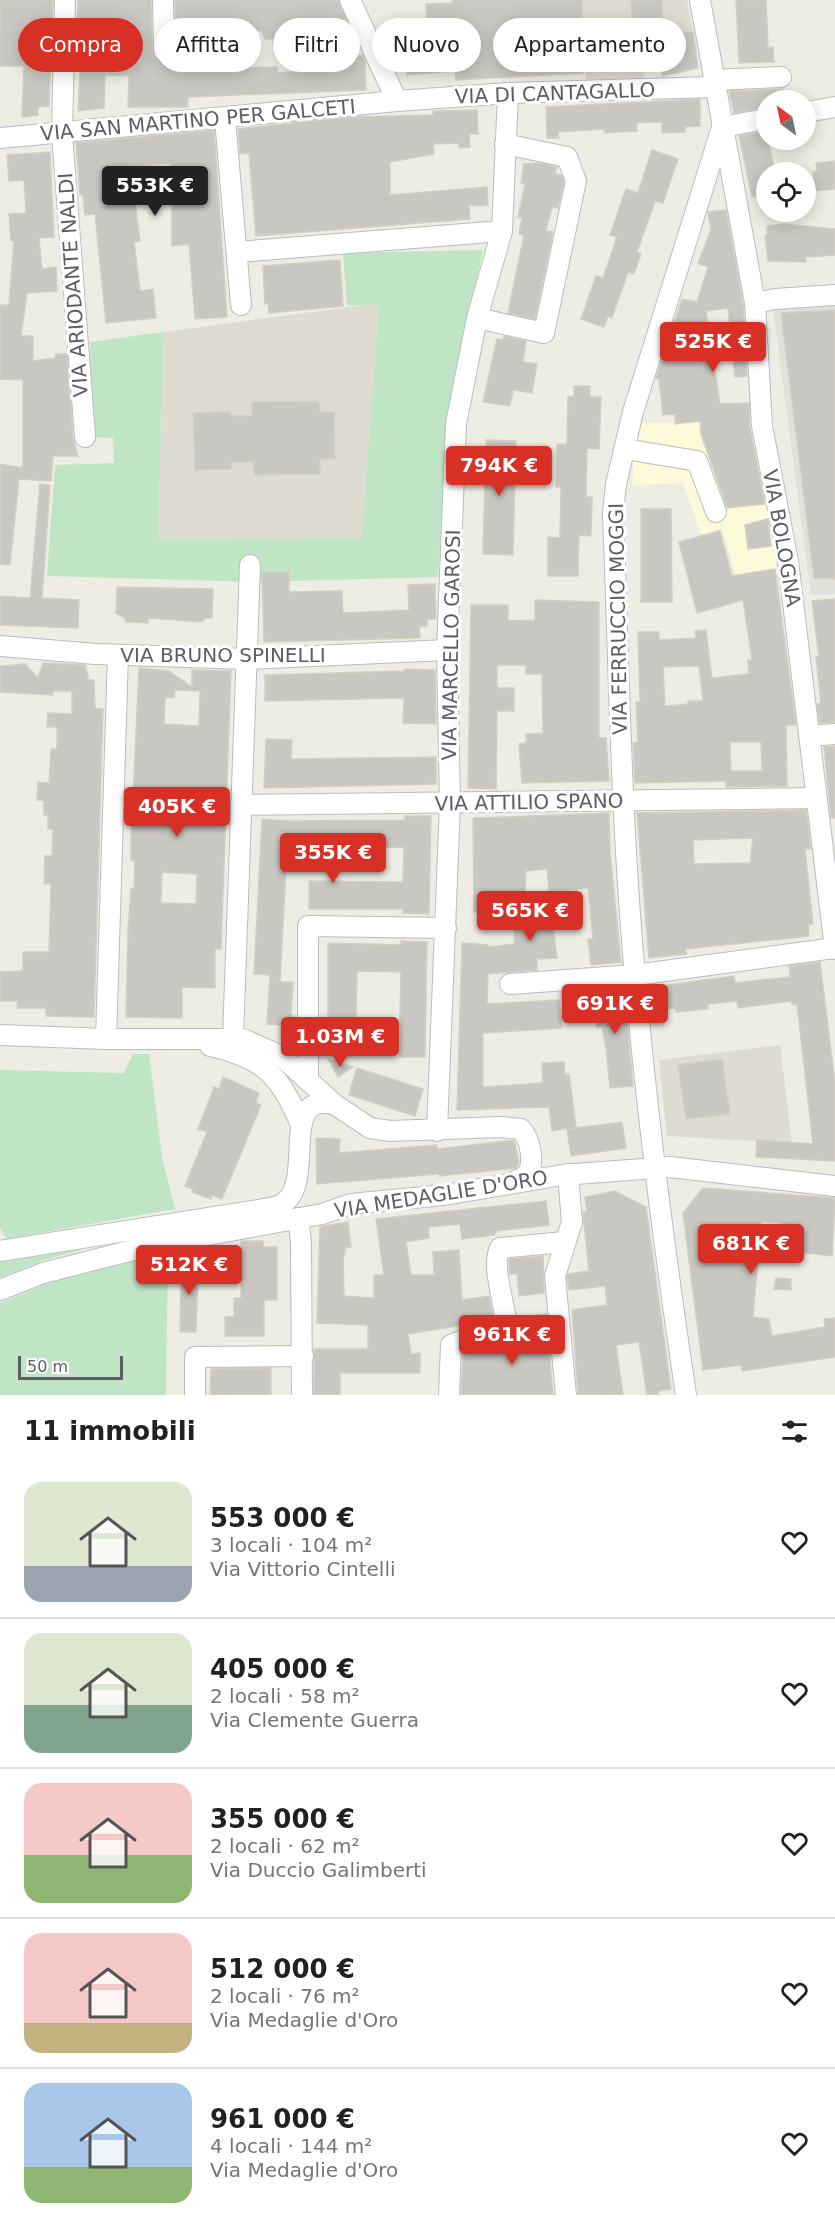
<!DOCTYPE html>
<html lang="it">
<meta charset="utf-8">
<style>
:root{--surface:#fff;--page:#f6f6f6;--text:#202124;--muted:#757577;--line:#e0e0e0;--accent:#d93025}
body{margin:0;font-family:"DejaVu Sans",sans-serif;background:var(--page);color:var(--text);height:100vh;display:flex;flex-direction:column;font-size:22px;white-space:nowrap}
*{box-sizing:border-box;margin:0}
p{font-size:20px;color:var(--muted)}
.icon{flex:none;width:33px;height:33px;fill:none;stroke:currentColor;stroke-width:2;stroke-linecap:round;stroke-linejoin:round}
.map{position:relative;height:1395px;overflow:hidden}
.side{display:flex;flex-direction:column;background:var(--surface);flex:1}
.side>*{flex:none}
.top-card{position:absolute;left:18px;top:18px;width:800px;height:54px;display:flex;gap:12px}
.needle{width:39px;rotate:327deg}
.buttons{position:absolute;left:756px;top:90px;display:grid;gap:12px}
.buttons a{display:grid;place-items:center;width:60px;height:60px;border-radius:50%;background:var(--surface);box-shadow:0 3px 15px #0003;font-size:30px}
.scale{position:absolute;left:18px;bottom:15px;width:105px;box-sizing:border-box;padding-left:6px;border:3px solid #5b5e64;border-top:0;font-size:16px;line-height:21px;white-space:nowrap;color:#5b5e64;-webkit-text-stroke:4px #fff;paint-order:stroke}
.price{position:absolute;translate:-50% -51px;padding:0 14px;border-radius:6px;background:var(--accent);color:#fff;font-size:20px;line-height:39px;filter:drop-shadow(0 2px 3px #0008)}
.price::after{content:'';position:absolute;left:50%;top:36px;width:18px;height:14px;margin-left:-9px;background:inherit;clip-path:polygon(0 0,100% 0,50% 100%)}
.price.selected{background:#222;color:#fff}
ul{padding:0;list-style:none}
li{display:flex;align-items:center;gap:18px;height:150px;padding:0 24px}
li+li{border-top:2px solid var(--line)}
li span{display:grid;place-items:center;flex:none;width:168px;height:120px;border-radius:18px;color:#555}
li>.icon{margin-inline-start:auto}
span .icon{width:72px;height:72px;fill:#fffc;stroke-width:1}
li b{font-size:26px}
h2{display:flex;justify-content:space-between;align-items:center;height:72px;padding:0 24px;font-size:26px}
.pill{padding:0 21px;border-radius:27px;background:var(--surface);box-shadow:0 3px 15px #0003;font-size:21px;line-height:54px}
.pill.selected{background:var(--accent);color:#fff}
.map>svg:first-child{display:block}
.commercial{fill:#fdfad9}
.industrial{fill:#e2e0db}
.education{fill:#dedcd1}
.green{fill:#c0e5c5}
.building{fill:#c9c7c1;stroke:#d3d0c2;stroke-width:1.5;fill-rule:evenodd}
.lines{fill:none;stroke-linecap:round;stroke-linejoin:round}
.minor-casing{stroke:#bbbcc2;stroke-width:22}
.minor{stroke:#fff;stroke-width:20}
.labels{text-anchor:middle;stroke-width:6;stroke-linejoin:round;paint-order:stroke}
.street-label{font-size:20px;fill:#5b5e64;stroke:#fff}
</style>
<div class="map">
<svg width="835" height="1395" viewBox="0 0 835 1395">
<rect width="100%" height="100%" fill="#eeede3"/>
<polygon class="commercial" points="636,423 757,423 777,573 736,575 722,529 701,534 683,483 632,485"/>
<polygon class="industrial" points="835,304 835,594 811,595 773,308"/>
<g class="education">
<polygon points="582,0 687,0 693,32 663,35 659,63 641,65 645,80 586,81"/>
<polygon points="379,303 363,538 158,540 164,332"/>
<polygon points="780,1045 792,1143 667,1136 659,1060"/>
</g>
<g class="green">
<polygon points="483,250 448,413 438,577 255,582 47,576 55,465 114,463 113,438 92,437 90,342 164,332 158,540 362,538 379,304 347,306 343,253"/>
<polygon points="133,1054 149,1054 162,1158 175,1209 6,1239 0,1227 0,1070 124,1073"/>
<polygon points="81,1246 81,1250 41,1261 0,1278 0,1259"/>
<polygon points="168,1251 166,1395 0,1395 0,1303 65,1276"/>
</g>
<g class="building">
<polygon points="0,0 53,0 49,106 38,107 38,115 22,117 24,66 0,66"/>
<path d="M 78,0 L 151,0 L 152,52 L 158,61 L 164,63 L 171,61 L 176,51 L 175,0 L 338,0 L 353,35 L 321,35 L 322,57 L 362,55 L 365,61 L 366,90 L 188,97 L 188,107 L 128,107 L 129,76 L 105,75 L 104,108 L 78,111 L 80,71 L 75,70 ZM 196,19 L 238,19 L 238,30 L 262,31 L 265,39 L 273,39 L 273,44 L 305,44 L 305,71 L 278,73 L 277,67 L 234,68 L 234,65 L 195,67 Z"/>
<polygon points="452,0 582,0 583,73 456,80 455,71 407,75 405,53 416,52 416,43 427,42 426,4 452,3"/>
<polygon points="631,0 662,0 663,35 693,32 698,68 663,76 659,63 641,65 639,38 633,38"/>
<polygon points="736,0 766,0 768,48 773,47 774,62 739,63"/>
<polygon points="783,89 785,100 766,100 766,107 734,113 729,91"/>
<polygon points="700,99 700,126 685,127 685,132 662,133 662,122 636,123 637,131 604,133 605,129 558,132 559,138 547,138 546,107"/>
<polygon points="477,110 478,134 469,134 470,147 459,148 459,143 433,144 434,154 390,162 390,195 487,187 488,205 469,206 470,219 256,236 249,153 240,154 238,129 349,117 433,115 433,111"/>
<polygon points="214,130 227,317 195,319 189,244 172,246 172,196 148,198 147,188 171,186 171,163 130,166 140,241 134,242 140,291 153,289 156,318 106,323 95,214 85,215 83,194 80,195 76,143"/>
<polygon points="766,131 775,172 766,172 766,194 752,197 739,136"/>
<polygon points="652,150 678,159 663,203 655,201 637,252 641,254 634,274 628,272 612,318 608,316 604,327 581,319 596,276 603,278 617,237 610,235 626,189 638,193"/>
<polygon points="50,152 54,237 39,238 42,269 56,267 57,291 27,293 21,336 33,336 33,361 55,358 56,354 67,354 73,438 78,456 53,456 51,481 19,479 10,565 0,564 0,464 23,468 23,380 0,379 0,305 9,305 14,241 11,241 9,214 26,213 24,180 9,181 7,155"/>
<polygon points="835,161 835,189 815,191 813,172 817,171 816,163"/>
<polygon points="539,163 557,167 555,174 561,175 564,182 558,208 552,207 546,231 553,232 535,319 508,313 524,235 519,234 522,218 518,217 525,184 521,183 524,164"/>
<polygon points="726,210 743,304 747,376 735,377 728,308 706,311 720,404 749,403 750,428 765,504 727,508 701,434 700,421 675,424 675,414 663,415 659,379 656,378 682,299 697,302 708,267 698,263 711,230 708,212"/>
<polygon points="784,224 835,229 835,255 805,257 806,262 768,261 765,236 767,234 767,226"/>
<polygon points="340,260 343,306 269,313 268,303 265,304 263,266"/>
<polygon points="835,310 835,579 814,578 781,313"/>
<polygon points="504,336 526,341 523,362 537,364 532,393 513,390 510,406 483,402 497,339 503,340"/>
<polygon points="574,386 590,386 590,397 601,397 599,449 587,448 586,497 592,497 591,536 579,535 578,576 548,576 548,537 560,538 561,487 556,487 557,444 567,444 568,397 574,396"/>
<polygon points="319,401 320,412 334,412 335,459 320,459 320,474 254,475 254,462 231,462 231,469 195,470 193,413 230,412 230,416 252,416 252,402"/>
<polygon points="486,440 516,441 513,555 483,554"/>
<polygon points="40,484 50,485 42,598 79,600 78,628 0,625 0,596 30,598"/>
<polygon points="641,509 671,509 672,602 641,602"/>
<polygon points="768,519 771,546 748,549 745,525"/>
<path d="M 720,531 L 732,576 L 775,569 L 796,725 L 786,725 L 787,786 L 726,787 L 726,781 L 635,783 L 633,743 L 638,742 L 636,702 L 640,702 L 638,632 L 659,632 L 659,640 L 696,638 L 695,631 L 706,630 L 712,678 L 749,674 L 748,660 L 752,660 L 743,600 L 697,613 L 679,542 ZM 699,666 L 703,701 L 688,701 L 688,704 L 665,706 L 663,667 ZM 730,742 L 761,742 L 762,771 L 731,771 Z"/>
<polygon points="262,572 289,572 289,592 342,591 343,613 409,610 408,585 435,584 436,619 427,619 427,626 419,627 420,638 264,642"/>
<polygon points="117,587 213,589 212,618 205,618 202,622 148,618 148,623 126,622 125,618 116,613"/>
<polygon points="835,599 835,722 820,723 817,704 821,703 816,657 819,657 812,601"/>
<polygon points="535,600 599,602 599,738 606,738 609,781 522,783 519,744 526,743 526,734 543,733 542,674 526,674 526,665 497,665 497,688 514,688 514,711 497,711 496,789 468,788 471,605 508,605 508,621 535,620"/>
<polygon points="43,663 85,665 89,680 94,680 95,709 103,709 94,1017 46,1016 46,1008 17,1008 17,1001 0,1001 0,972 23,971 23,952 49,952 51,884 44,884 45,856 52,856 53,829 48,829 48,815 44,815 44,800 37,800 38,782 49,783 51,749 57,749 57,727 47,727 48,713 72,714 72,691 53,691 52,695 0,692 0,666 25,664 38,678"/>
<path d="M 139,668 L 169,671 L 192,687 L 192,670 L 231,671 L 221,949 L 215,949 L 215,988 L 182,987 L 182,1018 L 126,1017 L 128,929 L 131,889 L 134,889 L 135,861 L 131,860 L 131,843 ZM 175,690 L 200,691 L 199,726 L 164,724 L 165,697 L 174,698 ZM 162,872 L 197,874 L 196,904 L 161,903 Z"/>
<polygon points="404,669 435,670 436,724 403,723 404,698 265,701 265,675 404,671"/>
<polygon points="266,739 292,740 291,759 436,757 436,784 264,788"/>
<polygon points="835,746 835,818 831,818 824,747"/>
<path d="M 806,810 L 811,849 L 805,849 L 813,924 L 808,925 L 809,936 L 686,949 L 686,954 L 649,958 L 637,813 ZM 753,838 L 750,863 L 694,864 L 693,840 Z"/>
<path d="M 609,813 L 610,851 L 621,962 L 591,965 L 588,939 L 593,939 L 588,888 L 549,892 L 557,958 L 537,959 L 537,970 L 488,974 L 487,1004 L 559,1000 L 562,1028 L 483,1033 L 483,1087 L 543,1083 L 542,1063 L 564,1062 L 565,1074 L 569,1074 L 576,1127 L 552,1131 L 549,1107 L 457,1110 L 462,943 L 488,945 L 488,947 L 514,944 L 515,911 L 474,912 L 473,818 ZM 547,869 L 549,892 L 525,894 L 526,871 Z"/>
<polygon points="405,816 431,816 429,914 403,913 403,909 309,909 309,881 403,882 404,847 287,849 280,982 293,982 291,1014 296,1026 267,1024 270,975 254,974 262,819 288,821 405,820"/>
<polygon points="401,941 427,942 425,1057 399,1057 401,972 357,971 355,1056 328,1055 328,943 401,945"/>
<polygon points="820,962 835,1083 835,1161 756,1157 757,1140 813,1144 797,1004 792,1005 792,1001 738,1008 737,1001 708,1004 708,1009 676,1012 675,1008 655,1010 652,987 734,976 735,983 790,977 789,966"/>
<polygon points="624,988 633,1086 610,1088 606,1048 602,1027 597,1028 593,990"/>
<polygon points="328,1059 353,1067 338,1077"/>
<polygon points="722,1059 730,1114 686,1119 678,1065"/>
<polygon points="357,1068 423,1089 415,1116 349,1095"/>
<polygon points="223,1077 259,1093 256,1103 261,1105 222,1199 212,1195 211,1199 192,1192 193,1189 185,1186 207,1132 198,1129 214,1087 219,1089"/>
<polygon points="622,1122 626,1148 571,1156 567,1129"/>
<polygon points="316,1138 340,1139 339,1153 436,1145 437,1149 514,1140 519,1162 516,1168 459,1174 439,1176 439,1174 317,1184"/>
<polygon points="703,1188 835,1198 832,1256 780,1250 783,1223 761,1221 753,1317 769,1319 772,1336 825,1327 824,1319 835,1318 835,1357 742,1371 741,1365 703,1370 683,1213"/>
<polygon points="615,1191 646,1207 671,1389 658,1391 658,1395 647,1395 639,1342 616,1345 623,1395 578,1395 572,1310 607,1305 605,1286 569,1290 567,1277 568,1274 589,1271 584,1223 583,1212 587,1211 585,1197"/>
<polygon points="546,1201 549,1225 497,1231 494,1235 462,1239 460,1224 428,1227 429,1238 406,1242 411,1275 434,1275 433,1252 459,1250 462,1300 489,1296 494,1320 408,1334 411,1354 420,1353 420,1373 340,1373 340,1395 314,1395 314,1349 368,1349 368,1325 317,1323 320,1227 348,1222 351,1247 346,1247 343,1260 344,1296 374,1298 374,1275 384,1275 376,1219"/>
<polygon points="241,1241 263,1241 263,1247 277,1247 277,1300 264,1300 264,1336 225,1336 225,1317 234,1317 234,1298 241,1298"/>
<polygon points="543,1256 544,1293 519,1296 517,1274 510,1274 509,1259"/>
<polygon points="181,1260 198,1261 196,1332 180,1332"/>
<polygon points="776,1278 791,1279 791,1290 774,1289"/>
<polygon points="546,1314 553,1395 461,1395 463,1353 509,1347 518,1340 526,1339 523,1317"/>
<polygon points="271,1368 271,1395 210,1395 211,1369"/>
</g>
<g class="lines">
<g class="minor-casing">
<g id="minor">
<polyline points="65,0 62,134 85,437"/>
<polyline points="163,0 164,51"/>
<polyline points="350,0 397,101"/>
<polyline points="700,0 755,303 762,426 788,561 835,949"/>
<polyline points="713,80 781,77"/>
<polyline points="806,112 835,107"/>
<polyline points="225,119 241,305"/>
<polyline points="722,127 766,119"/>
<polyline points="0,138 397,101 508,93 714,87"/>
<polyline points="237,252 502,231"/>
<polyline points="755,303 775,299 835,295"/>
<polyline points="477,318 544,333 576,181 567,157 505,144"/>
<polyline points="625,449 697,461 716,512"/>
<polyline points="0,646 96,654 247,659 447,650"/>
<polyline points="809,736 835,734"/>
<polyline points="241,805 816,798"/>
<polyline points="510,984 635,975 835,948"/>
<path d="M 0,1035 L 106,1039 L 243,1039 L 281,1056 L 334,1104 L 370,1128 L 390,1131 L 501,1127 L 521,1129 C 530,1139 536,1164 526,1175 C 523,1178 517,1180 513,1182"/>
<polyline points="233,1038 250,565"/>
<polyline points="106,1039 118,655"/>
<path d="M 210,1046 C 263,1058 280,1074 301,1125"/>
<polyline points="308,1078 308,926 446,928"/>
<polyline points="437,1131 450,803 447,650 456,424 477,318 502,231 508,93"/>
<polyline points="298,1218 301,1242 302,1395"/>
<path d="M 0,1251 L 264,1209 C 270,1208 277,1207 282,1204 C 318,1183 276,1092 334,1104"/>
<polyline points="0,1290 43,1273 153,1245 322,1214 351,1204 444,1195 562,1175 670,1167 835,1186"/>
<polyline points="195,1395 195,1357 303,1356"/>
<path d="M 449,1395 L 451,1345 L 461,1341 L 507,1335 C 508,1309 490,1269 500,1248 L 564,1242"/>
<polyline points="566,1395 555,1276 572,1222 568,1174"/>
<path d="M 686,1395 C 665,1255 647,1116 635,976 C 621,822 619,667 613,513 L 616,484 L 633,412 L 722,127"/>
</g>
</g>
<use href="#minor" class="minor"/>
</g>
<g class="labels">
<g class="street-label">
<text transform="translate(555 93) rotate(-2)" y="7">VIA DI CANTAGALLO</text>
<text transform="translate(198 120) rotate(-5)" y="7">VIA SAN MARTINO PER GALCETI</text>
<text transform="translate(73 285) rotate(-94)" y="7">VIA ARIODANTE NALDI</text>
<text transform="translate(782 538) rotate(80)" y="7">VIA BOLOGNA</text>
<text transform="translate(618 619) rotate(-91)" y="7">VIA FERRUCCIO MOGGI</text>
<text transform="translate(451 645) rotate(-89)" y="7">VIA MARCELLO GAROSI</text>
<text x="223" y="662">VIA BRUNO SPINELLI</text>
<text transform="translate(529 802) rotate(-1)" y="7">VIA ATTILIO SPANO</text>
<text transform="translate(441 1194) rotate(-9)" y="7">VIA MEDAGLIE D'ORO</text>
</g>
</g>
</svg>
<div class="buttons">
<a><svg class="needle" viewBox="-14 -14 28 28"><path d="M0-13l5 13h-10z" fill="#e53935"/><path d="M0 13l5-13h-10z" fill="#757577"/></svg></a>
<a><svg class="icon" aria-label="locate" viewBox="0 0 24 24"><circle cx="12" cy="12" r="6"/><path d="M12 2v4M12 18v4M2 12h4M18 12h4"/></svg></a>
</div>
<div class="scale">50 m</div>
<b class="price selected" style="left:155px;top:217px">553K €</b>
<b class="price" style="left:713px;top:373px">525K €</b>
<b class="price" style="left:499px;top:497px">794K €</b>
<b class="price" style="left:177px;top:838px">405K €</b>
<b class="price" style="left:333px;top:884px">355K €</b>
<b class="price" style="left:530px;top:942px">565K €</b>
<b class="price" style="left:615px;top:1035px">691K €</b>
<b class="price" style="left:340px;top:1068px">1.03M €</b>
<b class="price" style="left:751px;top:1275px">681K €</b>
<b class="price" style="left:189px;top:1296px">512K €</b>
<b class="price" style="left:512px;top:1366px">961K €</b>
<div class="top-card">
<a class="pill selected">Compra</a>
<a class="pill">Affitta</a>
<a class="pill">Filtri</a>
<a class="pill">Nuovo</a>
<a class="pill">Appartamento</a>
</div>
</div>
<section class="side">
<h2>11 immobili<svg class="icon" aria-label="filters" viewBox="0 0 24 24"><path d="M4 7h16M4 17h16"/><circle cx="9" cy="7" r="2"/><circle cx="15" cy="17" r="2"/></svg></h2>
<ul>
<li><span style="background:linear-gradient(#dfe7d0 70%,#9aa5b1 0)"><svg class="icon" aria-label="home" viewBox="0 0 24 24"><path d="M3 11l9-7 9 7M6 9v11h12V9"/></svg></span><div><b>553 000 €</b><p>3 locali · 104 m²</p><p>Via Vittorio Cintelli</p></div><svg class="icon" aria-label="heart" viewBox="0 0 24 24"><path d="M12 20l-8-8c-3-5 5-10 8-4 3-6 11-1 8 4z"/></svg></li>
<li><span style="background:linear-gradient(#dfe7d0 60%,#7fa58c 0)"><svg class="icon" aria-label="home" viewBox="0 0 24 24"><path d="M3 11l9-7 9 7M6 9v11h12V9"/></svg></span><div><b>405 000 €</b><p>2 locali · 58 m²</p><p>Via Clemente Guerra</p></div><svg class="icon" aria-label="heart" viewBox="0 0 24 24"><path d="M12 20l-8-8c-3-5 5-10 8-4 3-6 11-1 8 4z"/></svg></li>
<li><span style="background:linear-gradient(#f6c9c9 60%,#8fb573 0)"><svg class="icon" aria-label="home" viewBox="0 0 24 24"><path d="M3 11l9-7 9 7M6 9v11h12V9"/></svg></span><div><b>355 000 €</b><p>2 locali · 62 m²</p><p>Via Duccio Galimberti</p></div><svg class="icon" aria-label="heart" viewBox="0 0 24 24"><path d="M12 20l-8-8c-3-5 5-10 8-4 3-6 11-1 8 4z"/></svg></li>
<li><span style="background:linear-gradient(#f6c9c9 75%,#c2b280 0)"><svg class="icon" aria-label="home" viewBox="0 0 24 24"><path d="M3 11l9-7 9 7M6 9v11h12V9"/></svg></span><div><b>512 000 €</b><p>2 locali · 76 m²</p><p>Via Medaglie d'Oro</p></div><svg class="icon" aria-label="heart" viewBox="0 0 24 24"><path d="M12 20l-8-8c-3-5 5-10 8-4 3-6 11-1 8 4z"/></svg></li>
<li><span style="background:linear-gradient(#a9c7e8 70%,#8fb573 0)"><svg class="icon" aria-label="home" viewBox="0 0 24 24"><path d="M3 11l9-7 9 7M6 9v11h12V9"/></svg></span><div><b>961 000 €</b><p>4 locali · 144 m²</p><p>Via Medaglie d'Oro</p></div><svg class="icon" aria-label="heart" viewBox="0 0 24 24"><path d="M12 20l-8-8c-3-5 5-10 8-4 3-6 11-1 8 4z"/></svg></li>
</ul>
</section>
